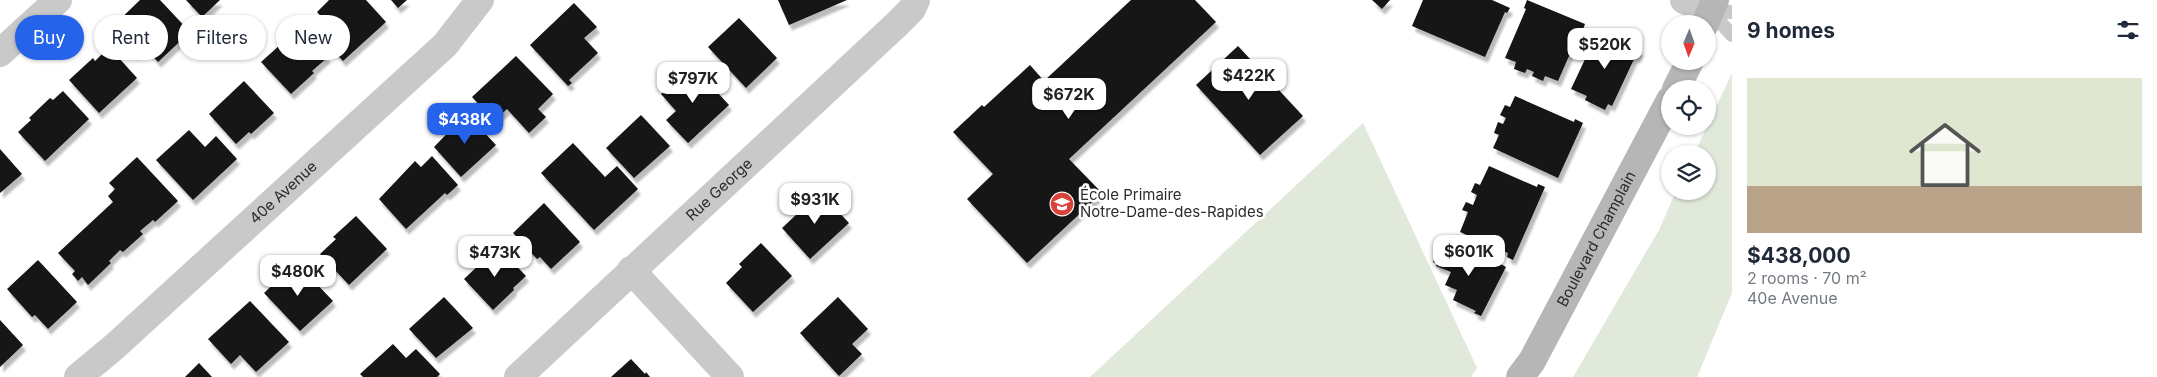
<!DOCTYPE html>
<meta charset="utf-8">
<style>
:root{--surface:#fff;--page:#f2f2f3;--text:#1f2937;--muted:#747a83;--line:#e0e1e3;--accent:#2563eb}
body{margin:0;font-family:Inter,sans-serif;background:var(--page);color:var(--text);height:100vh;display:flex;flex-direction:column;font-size:19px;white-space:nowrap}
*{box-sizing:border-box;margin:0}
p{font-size:16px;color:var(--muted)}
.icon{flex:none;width:28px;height:28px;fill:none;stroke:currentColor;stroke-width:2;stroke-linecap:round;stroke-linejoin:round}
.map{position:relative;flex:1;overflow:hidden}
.details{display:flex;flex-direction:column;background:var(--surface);width:425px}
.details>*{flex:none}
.hud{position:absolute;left:15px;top:15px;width:475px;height:45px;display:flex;gap:10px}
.needle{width:32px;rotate:182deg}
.controls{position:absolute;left:1661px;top:15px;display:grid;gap:10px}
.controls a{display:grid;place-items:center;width:55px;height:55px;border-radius:50%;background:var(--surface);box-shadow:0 1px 4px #0004;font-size:25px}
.price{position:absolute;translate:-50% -42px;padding:0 11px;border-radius:10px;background:#fff;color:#222;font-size:16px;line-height:32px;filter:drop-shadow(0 1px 2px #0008)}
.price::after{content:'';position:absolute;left:50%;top:30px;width:15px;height:11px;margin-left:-8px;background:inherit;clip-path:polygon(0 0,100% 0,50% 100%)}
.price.selected{background:var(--accent);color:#fff}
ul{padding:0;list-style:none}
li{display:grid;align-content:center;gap:10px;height:265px;padding:0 15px}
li+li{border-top:1px solid var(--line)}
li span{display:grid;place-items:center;height:155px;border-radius:0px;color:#555}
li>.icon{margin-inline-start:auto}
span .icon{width:90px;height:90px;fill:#fffc;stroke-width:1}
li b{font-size:21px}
h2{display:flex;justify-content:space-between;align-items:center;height:60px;padding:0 15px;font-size:21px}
.chip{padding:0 18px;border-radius:22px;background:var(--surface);box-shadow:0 1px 4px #0004;font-size:18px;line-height:45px}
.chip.selected{background:var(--accent);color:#fff}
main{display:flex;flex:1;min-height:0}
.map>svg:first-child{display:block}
.green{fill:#e0e9da}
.building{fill:#131313;filter:url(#shadow)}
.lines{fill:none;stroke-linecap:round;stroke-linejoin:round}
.service{stroke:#c9c9c9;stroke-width:14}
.minor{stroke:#c9c9c9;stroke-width:28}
.secondary{stroke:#b6b6b6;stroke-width:28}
.labels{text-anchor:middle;stroke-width:5;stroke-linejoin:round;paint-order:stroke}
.street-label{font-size:15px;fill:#2c2c2c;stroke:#fff}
.poi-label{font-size:15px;fill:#2c2c2c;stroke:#fff;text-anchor:start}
</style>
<main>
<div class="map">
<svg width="1732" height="377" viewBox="0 0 1732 377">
<defs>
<filter id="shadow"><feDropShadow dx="3" dy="5.5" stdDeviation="1" flood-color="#0004"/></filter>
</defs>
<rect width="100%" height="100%" fill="#fff"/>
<g class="green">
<polygon points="1732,73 1732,293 1697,377 1573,377 1659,230 1676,191 1708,191 1708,154 1694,154"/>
<polygon points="1363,123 1477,368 1471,377 1090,377"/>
</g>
<g class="building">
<polygon points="140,0 160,0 190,32 158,62 144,46 135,55 110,29"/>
<polygon points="186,0 220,0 202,17"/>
<polygon points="329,0 366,0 386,22 343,61 322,38 332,29 317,12"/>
<polygon points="391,0 407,0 398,8"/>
<polygon points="778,0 847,0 789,25"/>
<polygon points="1131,0 1195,0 1216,22 1069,159 1102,193 1027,263 967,199 993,174 953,132 982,105 984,107 1030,65 1044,81"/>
<polygon points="1372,0 1390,0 1382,9"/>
<polygon points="1423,0 1492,0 1510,8 1507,13 1505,12 1485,57 1412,26"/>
<polygon points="1527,0 1585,24 1582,32 1580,31 1558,81 1545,76 1543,81 1532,76 1534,72 1527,69 1525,73 1514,69 1516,62 1505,58 1526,9 1524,8"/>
<polygon points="574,3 597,27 584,38 598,53 569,80 572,83 568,86 530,45"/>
<polygon points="739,18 777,58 746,88 708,47"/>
<polygon points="300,27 328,57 312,71 314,73 291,94 261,62"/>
<polygon points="1597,30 1641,50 1637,58 1635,57 1612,106 1608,104 1605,110 1585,100 1587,96 1571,89 1595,38 1593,37"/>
<polygon points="1238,46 1303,116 1260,155 1196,85"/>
<polygon points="109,47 137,78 99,113 69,80 93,58 95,61"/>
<polygon points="516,56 553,94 538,109 546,117 529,133 507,109 494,121 472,97"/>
<polygon points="692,65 729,105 688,143 666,120 676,111 661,94"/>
<polygon points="244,81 274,113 251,134 249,132 236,144 209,114"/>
<polygon points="63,91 89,119 45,161 18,132 31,120 29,118 50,98 53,100"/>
<polygon points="1515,96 1574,122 1575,119 1583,123 1558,178 1493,148 1499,135 1494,133 1498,122 1503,124 1506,118 1500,115 1505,105 1510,107"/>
<polygon points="467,113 474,122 477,119 483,125 480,128 496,145 461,177 434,147"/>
<polygon points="641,115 670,146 634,178 606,148"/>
<polygon points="189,130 205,147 216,136 237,159 193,200 156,160"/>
<polygon points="573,143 605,177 617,166 638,189 594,230 541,173"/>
<polygon points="0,149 22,174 0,193"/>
<polygon points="432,156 458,185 447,195 445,193 406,229 379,199 415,161 421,167"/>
<polygon points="137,157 178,201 155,222 153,220 140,231 143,234 123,252 120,250 109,261 111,263 88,285 82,277 78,281 72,274 75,271 58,253 113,202 108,196 115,189 109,183"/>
<polygon points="1489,166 1537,187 1538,184 1545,187 1513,260 1507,257 1508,253 1460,232 1468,212 1462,210 1466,202 1473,205 1477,195 1471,192 1475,183 1480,185"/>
<polygon points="818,190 849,223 810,259 782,228 797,214 795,212"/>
<polygon points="544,203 580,242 551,269 540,257 537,259 513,233"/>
<polygon points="356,216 387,249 349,285 320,254 336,239 333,237"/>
<polygon points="761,243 792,276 753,312 726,283 742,267 739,264"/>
<polygon points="1447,243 1498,266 1499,263 1506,267 1481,316 1474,313 1476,311 1453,300 1457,290 1445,285 1451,272 1436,266 1437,264 1433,262 1440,244 1445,247"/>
<polygon points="498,247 526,276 513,288 514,290 493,310 464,279"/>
<polygon points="38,260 77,302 48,329 35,315 32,317 7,289"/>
<polygon points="294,264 306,277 308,275 333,301 300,331 264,293"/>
<polygon points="444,297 473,328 436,358 409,329"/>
<polygon points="838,297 868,329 852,344 862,354 839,376 800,333"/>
<polygon points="250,301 289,342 256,372 240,355 231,364 208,339"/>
<polygon points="0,320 23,345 0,367"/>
<polygon points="393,344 406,358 416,349 440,374 437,377 363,377 360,374"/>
<polygon points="631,359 645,374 646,372 650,377 611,377"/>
<polygon points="199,363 212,377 185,377"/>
</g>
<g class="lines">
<polyline class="service" points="1732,12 1710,11 1732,35"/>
<g class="minor">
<polyline points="1684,0 1710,11"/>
<polyline points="0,53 58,0"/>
<polyline points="631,270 730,377"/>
<path id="s1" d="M 78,377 L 114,347 L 445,45 L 480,0"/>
<path id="s2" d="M 518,377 L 896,25 L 912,9 L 916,0"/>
</g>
<g class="secondary">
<polyline points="1705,24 1715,0"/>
<polyline points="1676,89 1690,61"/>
<path id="s3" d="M 1520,377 L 1532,361 L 1670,100"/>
</g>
</g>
<defs>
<g id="school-disc" transform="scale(1.25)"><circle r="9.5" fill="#d84339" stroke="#fff"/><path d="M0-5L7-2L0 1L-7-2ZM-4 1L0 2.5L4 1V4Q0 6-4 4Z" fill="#fff"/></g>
</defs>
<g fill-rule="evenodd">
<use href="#school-disc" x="1062" y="204"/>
</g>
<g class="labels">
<g class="street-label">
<text dy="5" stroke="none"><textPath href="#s2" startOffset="275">Rue George</textPath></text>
<text dy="5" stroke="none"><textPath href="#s1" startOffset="276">40e Avenue</textPath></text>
<text dy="5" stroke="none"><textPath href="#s3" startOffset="158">Boulevard Champlain</textPath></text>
</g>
<g class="poi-label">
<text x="1080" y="200">École Primaire<tspan x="1080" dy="17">Notre-Dame-des-Rapides</tspan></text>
</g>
</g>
</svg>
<div class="controls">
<a><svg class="needle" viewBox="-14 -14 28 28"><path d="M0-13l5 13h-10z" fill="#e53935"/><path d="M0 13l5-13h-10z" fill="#747a83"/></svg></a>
<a><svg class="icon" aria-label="locate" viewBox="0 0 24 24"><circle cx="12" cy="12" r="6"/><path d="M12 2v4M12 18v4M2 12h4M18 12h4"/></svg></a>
<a><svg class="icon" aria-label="layers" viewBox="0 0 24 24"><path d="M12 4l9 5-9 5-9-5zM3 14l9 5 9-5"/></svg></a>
</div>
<b class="price" style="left:1605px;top:70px">$520K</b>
<b class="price" style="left:1249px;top:101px">$422K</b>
<b class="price" style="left:693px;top:104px">$797K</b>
<b class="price" style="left:1069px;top:120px">$672K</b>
<b class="price selected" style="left:465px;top:145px">$438K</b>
<b class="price" style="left:815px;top:225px">$931K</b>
<b class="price" style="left:1469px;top:277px">$601K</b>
<b class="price" style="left:495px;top:278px">$473K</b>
<b class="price" style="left:298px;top:297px">$480K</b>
<div class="hud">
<a class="chip selected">Buy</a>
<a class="chip">Rent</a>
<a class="chip">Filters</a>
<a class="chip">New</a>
</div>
</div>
<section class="details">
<h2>9 homes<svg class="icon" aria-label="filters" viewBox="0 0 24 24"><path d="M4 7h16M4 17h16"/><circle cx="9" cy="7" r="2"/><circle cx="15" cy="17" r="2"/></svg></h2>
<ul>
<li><span style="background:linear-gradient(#dfe7d0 70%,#b9a48a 0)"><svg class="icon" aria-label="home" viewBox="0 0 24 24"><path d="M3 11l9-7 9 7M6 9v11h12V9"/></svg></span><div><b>$438,000</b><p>2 rooms · 70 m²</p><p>40e Avenue</p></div></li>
</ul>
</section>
</main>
